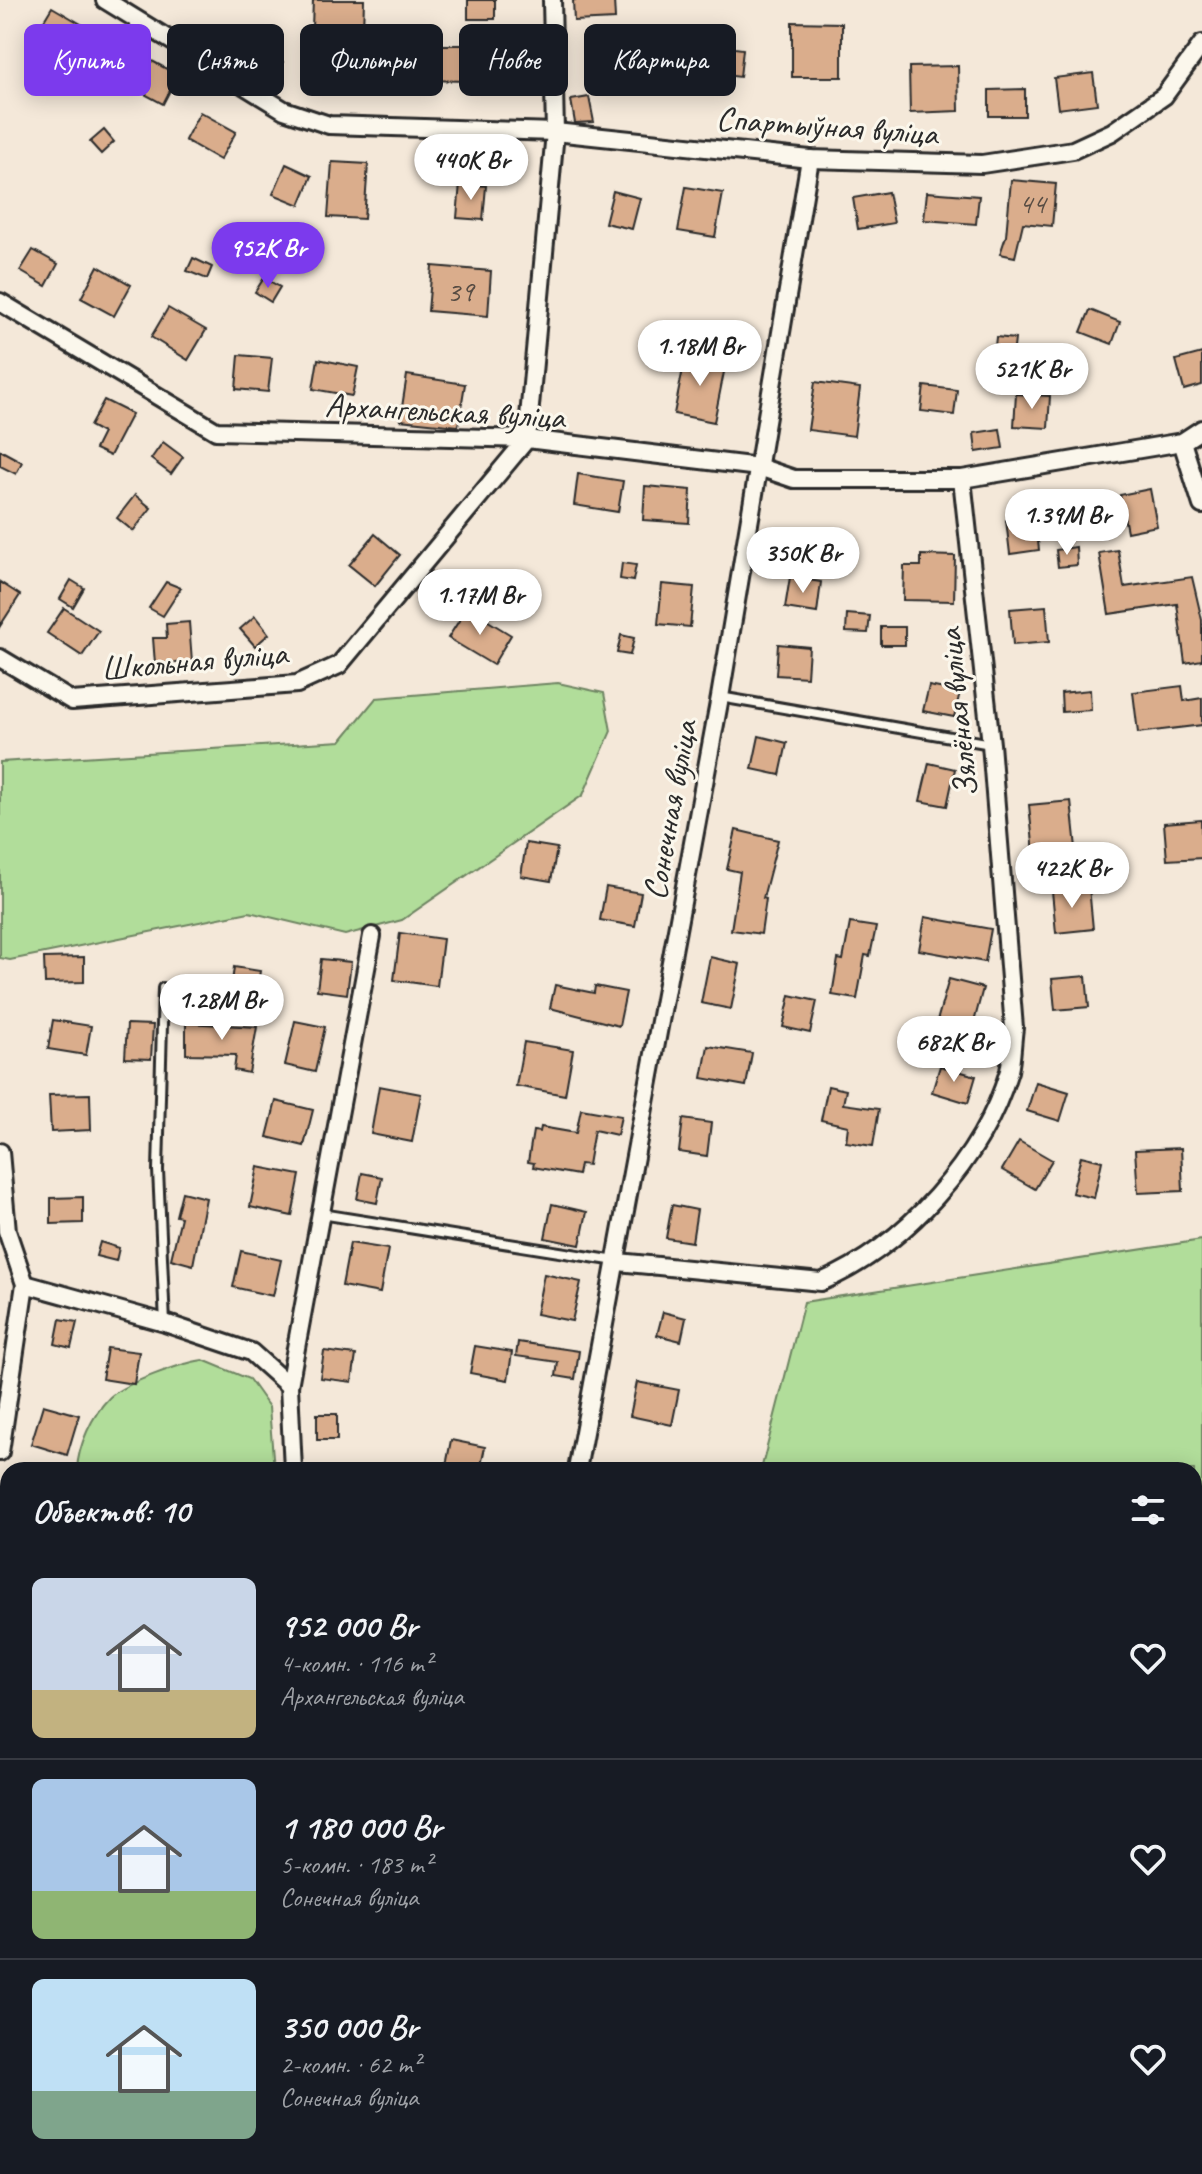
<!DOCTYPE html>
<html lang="ru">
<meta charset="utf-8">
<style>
:root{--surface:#171b24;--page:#242831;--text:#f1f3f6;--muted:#9ea1a6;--line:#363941;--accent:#7c3aed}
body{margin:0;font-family:Caveat,sans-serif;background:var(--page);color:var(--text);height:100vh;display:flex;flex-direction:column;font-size:30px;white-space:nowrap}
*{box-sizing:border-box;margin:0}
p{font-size:26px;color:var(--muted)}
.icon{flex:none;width:44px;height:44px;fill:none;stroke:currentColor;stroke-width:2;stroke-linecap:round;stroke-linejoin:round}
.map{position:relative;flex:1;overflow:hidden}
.details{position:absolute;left:0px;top:1462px;width:1202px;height:712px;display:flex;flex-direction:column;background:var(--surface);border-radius:24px 24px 0 0;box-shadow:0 4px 20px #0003}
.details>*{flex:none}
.banner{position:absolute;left:24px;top:24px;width:800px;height:72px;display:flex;gap:16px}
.price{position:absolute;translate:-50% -68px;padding:0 18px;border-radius:28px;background:#fff;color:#222;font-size:26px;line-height:52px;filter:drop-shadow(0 2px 4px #0008)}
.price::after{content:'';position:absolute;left:50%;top:48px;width:24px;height:18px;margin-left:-12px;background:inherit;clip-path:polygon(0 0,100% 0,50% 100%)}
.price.selected{background:var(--accent);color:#fff}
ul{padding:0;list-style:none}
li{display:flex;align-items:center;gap:24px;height:200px;padding:0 32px}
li+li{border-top:2px solid var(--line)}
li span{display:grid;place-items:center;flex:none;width:224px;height:160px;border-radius:12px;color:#555}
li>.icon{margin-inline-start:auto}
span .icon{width:96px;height:96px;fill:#fffc;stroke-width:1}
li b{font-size:34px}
h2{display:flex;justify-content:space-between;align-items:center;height:96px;padding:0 32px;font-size:34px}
.tag{padding:0 28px;border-radius:12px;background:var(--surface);box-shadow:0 4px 20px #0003;font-size:28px;line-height:72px}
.tag.selected{background:var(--accent);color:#fff}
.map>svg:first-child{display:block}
.green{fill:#b1dd9a;stroke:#6e8462;stroke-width:2}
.building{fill:#daad8c;stroke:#2b2b2b;stroke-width:2}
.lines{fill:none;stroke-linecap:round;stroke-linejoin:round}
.lane-casing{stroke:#2b2b2b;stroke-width:14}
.street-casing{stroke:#2b2b2b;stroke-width:22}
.highway-casing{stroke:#2b2b2b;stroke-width:36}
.path{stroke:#2b2b2b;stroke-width:3;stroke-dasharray:8 6;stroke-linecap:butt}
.lane{stroke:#fbf7ec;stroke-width:8}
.street{stroke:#fbf7ec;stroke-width:16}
.highway{stroke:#fbf7ec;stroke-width:30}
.labels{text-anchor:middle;stroke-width:6;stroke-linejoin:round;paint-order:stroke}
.number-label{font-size:30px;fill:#574c43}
.street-label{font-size:34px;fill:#2b2b2b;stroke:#fbf7ec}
</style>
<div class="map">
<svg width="1202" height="2174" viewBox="0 0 1202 2174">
<rect width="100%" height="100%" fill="#f4e8d9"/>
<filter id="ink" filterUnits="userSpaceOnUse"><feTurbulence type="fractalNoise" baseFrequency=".0125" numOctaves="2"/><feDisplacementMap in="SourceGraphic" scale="16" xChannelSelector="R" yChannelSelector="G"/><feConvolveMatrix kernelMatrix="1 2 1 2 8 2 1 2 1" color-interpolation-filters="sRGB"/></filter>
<g filter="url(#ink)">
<g class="green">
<polygon points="558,683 604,693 611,731 583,795 402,920 345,935 249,912 10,960 0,958 0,762 341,741 376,698"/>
<polygon points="1202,1240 1202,1507 1194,1508 1194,1470 761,1470 804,1302"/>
<path d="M 203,1360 L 249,1379 L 269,1407 L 274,1470 L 77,1470 C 78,1446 92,1415 110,1397 C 125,1383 182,1363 203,1360 Z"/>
<polygon points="1202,1609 1202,1681 1194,1693 1194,1611"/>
<polygon points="0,1713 8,1714 8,2166 16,2166 0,2169"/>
<polygon points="1202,1878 1202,1979 1194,1988 1194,1888"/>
<polygon points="1202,2128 1202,2174 1165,2174 1171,2166 1194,2166 1194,2138"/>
<polygon points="678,2166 1038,2166 1031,2174 683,2174"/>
</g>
<g class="building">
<polygon points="313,0 364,0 363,30 312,28"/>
<rect x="468" y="0" width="27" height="19"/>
<polygon points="573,0 614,0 615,19 574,21"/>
<polygon points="52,7 88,28 74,53 37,32"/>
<polygon points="792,22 842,23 842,77 792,77"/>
<polygon points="515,32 517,47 498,50 496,34"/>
<polygon points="423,45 470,45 469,81 423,80"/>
<polygon points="711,45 743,49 740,77 708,73"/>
<polygon points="139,54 178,75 163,104 124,83"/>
<polygon points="267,61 283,62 282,79 266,78"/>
<polygon points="958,66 959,111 910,113 909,67"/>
<polygon points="1093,73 1097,104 1058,109 1054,78"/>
<polygon points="1025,89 1025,116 989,116 989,90"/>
<polygon points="589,97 594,122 575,123 571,100"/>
<polygon points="200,112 236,132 220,160 185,140"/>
<polygon points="104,130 114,142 101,154 90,142"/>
<polygon points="332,162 368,164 364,219 328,217"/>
<polygon points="286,164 312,176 300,205 273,194"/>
<polygon points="1011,180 1056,184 1052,226 1023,223 1015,257 1000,254 1006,236"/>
<polygon points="460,183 486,186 483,220 457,218"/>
<polygon points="686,187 723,193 715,237 678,231"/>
<polygon points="613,191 640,198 632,229 605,223"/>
<polygon points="888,192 894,223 858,229 853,198"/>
<polygon points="927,192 979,196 976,224 924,220"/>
<polygon points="33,250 58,264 46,286 20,271"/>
<polygon points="193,258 212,267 207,279 187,271"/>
<polygon points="98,266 131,285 114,316 81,298"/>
<polygon points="432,266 491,271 488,316 428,311"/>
<polygon points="264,278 280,287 271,302 255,292"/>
<polygon points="168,308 206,330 188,360 151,337"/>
<polygon points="1090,310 1120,322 1112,344 1081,332"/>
<polygon points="996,337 1015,339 1012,366 993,364"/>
<polygon points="1202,353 1202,385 1184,390 1176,360"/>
<polygon points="686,354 726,362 714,422 674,414"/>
<polygon points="239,355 272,358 268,392 236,389"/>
<polygon points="318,359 358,367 352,396 313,389"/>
<polygon points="407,375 465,384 458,426 400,420"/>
<polygon points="815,382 860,388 854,436 808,430"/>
<polygon points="924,386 957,390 954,415 921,411"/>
<polygon points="1016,394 1050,396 1048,428 1014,426"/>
<polygon points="104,400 132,414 110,456 95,449 103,433 90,426"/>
<polygon points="1000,429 1003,448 976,452 974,433"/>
<polygon points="163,442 183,457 171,474 151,459"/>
<polygon points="0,450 22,462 16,474 0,466"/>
<polygon points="578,474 623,481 618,512 574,505"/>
<polygon points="645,486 691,490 689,523 643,520"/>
<polygon points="1150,489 1157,526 1127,532 1120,495"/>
<polygon points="135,495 151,508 133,531 117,518"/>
<polygon points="1035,516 1039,550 1010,554 1006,520"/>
<polygon points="375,534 400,555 375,586 349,565"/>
<polygon points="1076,547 1077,565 1058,567 1056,550"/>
<polygon points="1118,550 1124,587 1192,577 1202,620 1202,660 1185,663 1177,604 1109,614 1099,553"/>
<polygon points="921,555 955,556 954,601 903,600 904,566 921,566"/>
<polygon points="622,563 636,565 633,581 620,579"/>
<polygon points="790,577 821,582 817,613 785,608"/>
<polygon points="71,580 84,588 73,607 60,599"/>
<polygon points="0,582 20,595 0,626"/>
<polygon points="166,582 181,588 163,616 149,608"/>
<polygon points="662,584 694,587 690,627 658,624"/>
<polygon points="1046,606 1049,642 1013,645 1010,609"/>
<polygon points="64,608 99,631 82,656 47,633"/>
<polygon points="467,608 511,635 493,665 448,638"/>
<polygon points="847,614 870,616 868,633 846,632"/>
<polygon points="255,616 269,634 255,646 240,629"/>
<polygon points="189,622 192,662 155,664 153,638 167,638 166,624"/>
<rect x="881" y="627" width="24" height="18"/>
<polygon points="621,635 634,638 630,655 617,653"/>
<polygon points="778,644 809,647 807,677 776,675"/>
<polygon points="929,686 960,692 954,717 923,711"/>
<polygon points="1182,686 1184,701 1202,698 1202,725 1138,733 1133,692"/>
<polygon points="1090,690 1091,710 1062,712 1061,693"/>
<polygon points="759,736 787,743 780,775 752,769"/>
<polygon points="929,763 955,769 947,806 920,801"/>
<polygon points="1071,801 1076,848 1034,853 1029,805"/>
<polygon points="1201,820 1202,858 1167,860 1164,823"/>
<polygon points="736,830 778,840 763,898 766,899 761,934 731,930 740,872 727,869"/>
<polygon points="526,843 557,848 551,881 521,876"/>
<polygon points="606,887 641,893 635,926 600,920"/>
<polygon points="1089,887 1093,929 1056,933 1052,891"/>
<polygon points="925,917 991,929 985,962 919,950"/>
<polygon points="850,923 876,927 870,956 865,955 857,999 832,995 838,959 843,960"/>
<polygon points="400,933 443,939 437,986 394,980"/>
<polygon points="84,957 84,982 45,983 44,958"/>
<polygon points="710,957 740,964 731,1009 701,1003"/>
<polygon points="321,959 351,962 347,994 317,990"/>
<polygon points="234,967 260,971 255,1001 230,998"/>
<polygon points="1086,976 1089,1007 1055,1010 1052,979"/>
<polygon points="949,979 983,988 972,1030 937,1021"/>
<polygon points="555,985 594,993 595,986 626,992 619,1026 550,1008"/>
<polygon points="790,995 817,1001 810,1033 783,1027"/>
<polygon points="53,1020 91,1026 86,1055 48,1049"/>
<polygon points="295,1021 325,1027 315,1072 285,1065"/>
<polygon points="186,1023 257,1027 249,1073 234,1070 236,1055 186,1054"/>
<polygon points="127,1024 153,1025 151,1059 125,1058"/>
<polygon points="524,1042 573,1050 565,1095 516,1086"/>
<polygon points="708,1046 752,1053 746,1086 702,1078"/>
<polygon points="940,1066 976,1076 968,1103 932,1092"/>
<polygon points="1036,1082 1069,1092 1060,1121 1027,1111"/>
<polygon points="379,1086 421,1094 412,1142 371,1134"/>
<polygon points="828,1086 846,1090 843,1104 879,1109 873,1146 846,1142 848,1126 821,1120"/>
<polygon points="90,1094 91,1130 51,1132 49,1095"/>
<polygon points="276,1101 313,1110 304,1146 267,1137"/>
<polygon points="581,1109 621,1116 617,1135 594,1130 588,1165 580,1164 578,1175 533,1167 534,1163 528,1162 533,1131 540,1132 541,1127 576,1133"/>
<polygon points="683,1119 711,1123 707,1156 679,1152"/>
<polygon points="1019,1141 1052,1160 1035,1189 1002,1170"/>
<polygon points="1181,1148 1183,1191 1138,1193 1135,1150"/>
<polygon points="1081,1156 1102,1161 1094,1198 1072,1193"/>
<polygon points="258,1167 300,1175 292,1216 250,1207"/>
<polygon points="362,1173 382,1177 377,1203 357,1199"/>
<polygon points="182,1192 206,1198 193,1265 171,1259 181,1217 176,1216"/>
<polygon points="83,1197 83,1223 51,1224 51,1198"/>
<polygon points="552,1204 587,1212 580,1245 545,1238"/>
<polygon points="672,1205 697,1210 692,1242 666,1238"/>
<polygon points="100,1242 119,1248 116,1261 96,1256"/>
<polygon points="350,1243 388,1249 380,1293 342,1286"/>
<polygon points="241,1251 281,1260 273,1296 233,1287"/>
<polygon points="544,1274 581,1282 572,1321 536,1314"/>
<polygon points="663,1312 686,1318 681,1341 657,1335"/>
<polygon points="60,1319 77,1322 71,1348 55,1344"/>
<polygon points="518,1342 579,1351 575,1379 556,1376 558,1362 516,1356"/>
<polygon points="475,1346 512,1352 508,1380 470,1373"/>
<polygon points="107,1348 139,1352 134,1384 102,1379"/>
<polygon points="324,1351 356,1355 352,1382 320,1378"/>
<polygon points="637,1382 679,1390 672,1425 630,1416"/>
<polygon points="43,1405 79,1415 67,1455 31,1444"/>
<rect x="317" y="1414" width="20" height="26"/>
<polygon points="451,1440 485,1447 480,1470 446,1466"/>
</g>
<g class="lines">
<g class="lane-casing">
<g id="lane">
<polyline points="720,697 991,744"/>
<polyline points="163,988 158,1170 165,1323"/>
<polyline points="321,1214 616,1261"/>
</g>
</g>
<g class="street-casing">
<g id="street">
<polyline points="105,0 284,110 329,125 555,132 810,159 982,164 1073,150 1112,132 1164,96 1202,44"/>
<polyline points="0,302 216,431 527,439 759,467 794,479 962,479 1182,442 1202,429"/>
<polyline points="1182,442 1202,505"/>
<polyline points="0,658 72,701 297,684 339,665 527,439 555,132 552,0"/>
<polyline points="0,1152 7,1231 25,1284 0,1452"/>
<path d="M 618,1262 L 821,1282 C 905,1246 983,1159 1009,1071 C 1012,1058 1012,1042 1014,1028 L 991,744 L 962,479"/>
<polyline points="25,1284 165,1323 251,1352 289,1386"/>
<polyline points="293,1470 289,1386 372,936"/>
<polyline points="577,1470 720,697 810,159"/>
<polyline points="1194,1590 1202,1587"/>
<polyline points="1194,1885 1202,1874"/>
<polyline points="405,2174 407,2166"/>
</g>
</g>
<g class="highway-casing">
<g id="highway">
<polyline points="1194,2066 1202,2056"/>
<polyline points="1102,2174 1109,2166"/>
</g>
</g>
<g class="path">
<polyline points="1194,2115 1202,2105"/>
<polyline points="1144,2174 1150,2166"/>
</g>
<use href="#lane" class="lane"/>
<use href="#street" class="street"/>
<use href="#highway" class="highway"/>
</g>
</g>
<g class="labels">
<g class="number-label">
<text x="1032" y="213">44</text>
<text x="460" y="301">39</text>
</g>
<g class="street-label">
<text transform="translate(827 125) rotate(4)" y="12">Спартыўная вуліца</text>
<text transform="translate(445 410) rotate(3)" y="12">Архангельская вуліца</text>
<text transform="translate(194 660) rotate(-5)" y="12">Школьная вуліца</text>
<text transform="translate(957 713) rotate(-96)" y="12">Зялёная вуліца</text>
<text transform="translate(669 810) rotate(-80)" y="12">Сонечная вуліца</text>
</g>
</g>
</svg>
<b class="price" style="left:471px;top:202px">440K Br</b>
<b class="price selected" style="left:268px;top:290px">952K Br</b>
<b class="price" style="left:700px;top:388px">1.18M Br</b>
<b class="price" style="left:1032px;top:411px">521K Br</b>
<b class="price" style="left:1067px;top:557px">1.39M Br</b>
<b class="price" style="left:803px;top:595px">350K Br</b>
<b class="price" style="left:480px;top:637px">1.17M Br</b>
<b class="price" style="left:1072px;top:910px">422K Br</b>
<b class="price" style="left:222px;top:1042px">1.28M Br</b>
<b class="price" style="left:954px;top:1084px">682K Br</b>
<div class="banner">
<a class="tag selected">Купить</a>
<a class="tag">Снять</a>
<a class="tag">Фильтры</a>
<a class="tag">Новое</a>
<a class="tag">Квартира</a>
</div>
<section class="details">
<h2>Объектов: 10<svg class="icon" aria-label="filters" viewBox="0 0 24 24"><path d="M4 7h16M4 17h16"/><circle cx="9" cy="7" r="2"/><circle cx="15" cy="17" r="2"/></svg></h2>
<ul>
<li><span style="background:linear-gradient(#c9d6e8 70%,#c2b280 0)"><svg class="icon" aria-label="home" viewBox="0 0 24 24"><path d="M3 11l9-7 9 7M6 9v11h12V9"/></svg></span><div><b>952 000 Br</b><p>4-комн. · 116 m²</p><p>Архангельская вуліца</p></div><svg class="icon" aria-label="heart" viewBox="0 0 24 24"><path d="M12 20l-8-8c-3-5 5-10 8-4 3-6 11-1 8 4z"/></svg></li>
<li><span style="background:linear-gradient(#a9c7e8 70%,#8fb573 0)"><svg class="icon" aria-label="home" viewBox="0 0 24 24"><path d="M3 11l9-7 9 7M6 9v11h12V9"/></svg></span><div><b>1 180 000 Br</b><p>5-комн. · 183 m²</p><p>Сонечная вуліца</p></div><svg class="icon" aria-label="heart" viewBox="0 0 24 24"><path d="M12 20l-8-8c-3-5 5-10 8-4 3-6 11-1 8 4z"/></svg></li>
<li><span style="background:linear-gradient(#bfe0f5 70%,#7fa58c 0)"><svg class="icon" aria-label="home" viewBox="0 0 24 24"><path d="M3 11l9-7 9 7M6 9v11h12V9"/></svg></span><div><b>350 000 Br</b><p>2-комн. · 62 m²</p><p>Сонечная вуліца</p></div><svg class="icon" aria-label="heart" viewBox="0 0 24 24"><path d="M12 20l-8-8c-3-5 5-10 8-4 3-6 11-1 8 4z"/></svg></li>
</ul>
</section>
</div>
